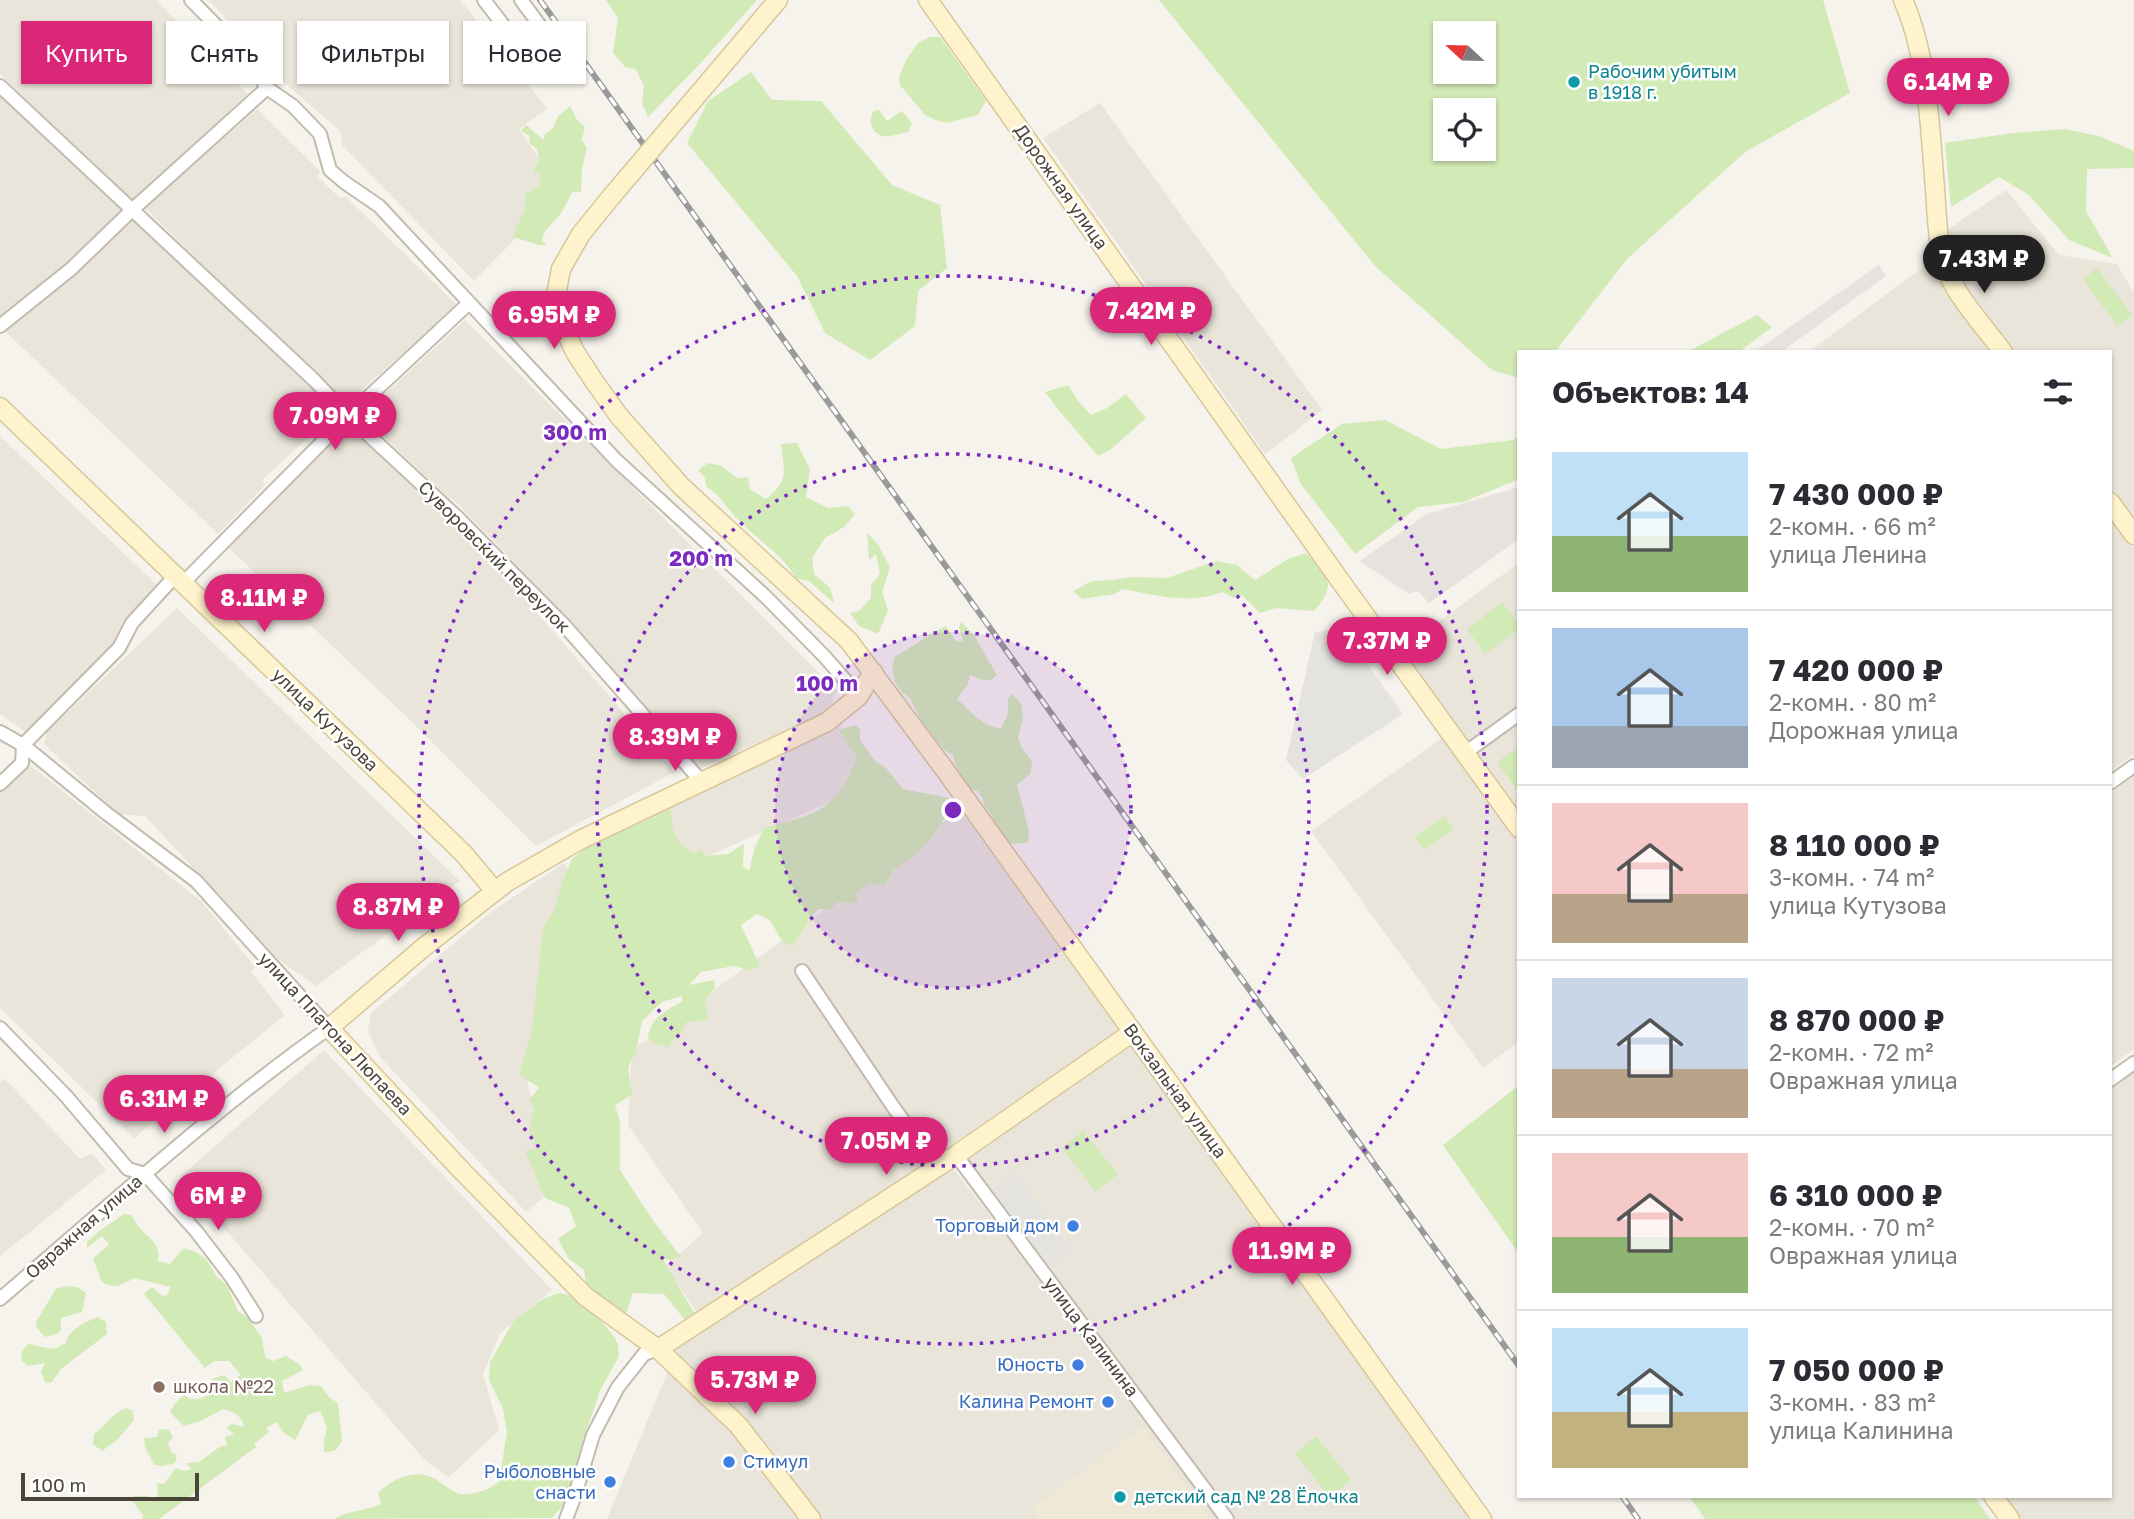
<!DOCTYPE html>
<html lang="ru">
<meta charset="utf-8">
<style>
:root{--surface:#fff;--page:#f7f7f7;--text:#2b2b33;--muted:#7c7c81;--line:#e1e1e2;--accent:#db2777}
body{margin:0;font-family:"Golos Text",sans-serif;background:var(--page);color:var(--text);height:100vh;display:flex;flex-direction:column;font-size:26px;white-space:nowrap}
*{box-sizing:border-box;margin:0}
p{font-size:23px;color:var(--muted)}
.icon{flex:none;width:38px;height:38px;fill:none;stroke:currentColor;stroke-width:2;stroke-linecap:round;stroke-linejoin:round}
.map{position:relative;flex:1;overflow:hidden}
.drawer{position:absolute;left:1517px;top:350px;width:595px;height:1148px;display:flex;flex-direction:column;background:var(--surface);border-radius:0px;box-shadow:0 2px 5px #0004}
.drawer>*{flex:none}
.hud{position:absolute;left:21px;top:21px;width:665px;height:63px;display:flex;gap:14px}
.needle{width:46px;rotate:292deg}
.fabs{position:absolute;left:1433px;top:21px;display:grid;gap:14px}
.fabs a{display:grid;place-items:center;width:63px;height:63px;border-radius:0px;background:var(--surface);box-shadow:0 2px 5px #0004;font-size:35px}
.scale{position:absolute;left:21px;bottom:18px;width:178px;box-sizing:border-box;padding-left:7px;border:4px solid #4b4439;border-top:0;font-size:19px;line-height:24px;white-space:nowrap;color:#4b4439;-webkit-text-stroke:5px #fff;paint-order:stroke}
.price{position:absolute;translate:-50% -60px;padding:0 16px;border-radius:24px;background:var(--accent);color:#fff;font-size:23px;line-height:46px;filter:drop-shadow(0 2px 4px #0008)}
.price::after{content:'';position:absolute;left:50%;top:42px;width:21px;height:16px;margin-left:-10px;background:inherit;clip-path:polygon(0 0,100% 0,50% 100%)}
.price.current{background:#222;color:#fff}
ul{padding:0;list-style:none}
li{display:flex;align-items:center;gap:21px;height:175px;padding:0 35px}
li+li{border-top:2px solid var(--line)}
li span{display:grid;place-items:center;flex:none;width:196px;height:140px;border-radius:0px;color:#555}
li>.icon{margin-inline-start:auto}
span .icon{width:84px;height:84px;fill:#fffc;stroke-width:1}
li b{font-size:30px}
h2{display:flex;justify-content:space-between;align-items:center;height:84px;padding:0 35px;font-size:30px}
.tag{padding:0 24px;border-radius:0px;background:var(--surface);box-shadow:0 2px 5px #0004;font-size:24px;line-height:63px}
.tag.current{background:var(--accent);color:#fff}
.map>svg:first-child{display:block}
.residential{fill:#eae5da}
.industrial{fill:#e6e2dd}
.education{fill:#efe8d6}
.green{fill:#d2eab5;fill-rule:evenodd}
.parking{fill:#e5e3e0}
.lines{fill:none;stroke-linecap:round;stroke-linejoin:round}
.street-casing{stroke:#c2bbae;stroke-width:16}
.secondary-casing{stroke:#d6c79b;stroke-width:21}
.street{stroke:#fff;stroke-width:12}
.secondary{stroke:#fff3cd;stroke-width:18}
.rail-casing{stroke:#9a9a9a;stroke-width:6}
.rail{stroke:#fff;stroke-width:3.5;stroke-dasharray:10;stroke-linecap:butt}
.secondary-bridge-casing{stroke:#d6c79b;stroke-width:21;stroke-linecap:butt}
.secondary-bridge{stroke:#fff3cd;stroke-width:18}
.ring{fill:none;stroke:#7b2cbf;stroke-width:3.5;stroke-dasharray:3.5 7}
.culture-dot{fill:#0f9aa8;stroke:#fff;stroke-width:2.5}
.shop-dot{fill:#3f7fe0;stroke:#fff;stroke-width:2.5}
.education-dot{fill:#8d6e63;stroke:#fff;stroke-width:2.5}
.labels{text-anchor:middle;stroke-width:5;stroke-linejoin:round;paint-order:stroke}
.culture-label{font-size:18px;fill:#0d838f;stroke:#fff;text-anchor:start}
.street-label{font-size:18px;fill:#4b4439;stroke:#fff}
.shop-label{font-size:18px;fill:#366cbe;stroke:#fff;text-anchor:end}
.education-label{font-size:18px;fill:#785e54;stroke:#fff;text-anchor:start}
.centre{fill:#7b2cbf;stroke:#fff;stroke-width:3.5}
.ring-label{font-size:21px;text-anchor:middle;font-weight:bold;fill:#7b2cbf;stroke:#fff;stroke-width:5;stroke-linejoin:round;paint-order:stroke}
</style>
<div class="map">
<svg width="2134" height="1519" viewBox="0 0 2134 1519">
<rect width="100%" height="100%" fill="#f6f3ec"/>
<g class="residential">
<polygon points="0,0 156,0 248,94 133,202 0,74"/>
<polygon points="209,0 460,0 547,108 519,129 554,182 520,234 474,281 342,145 340,131 288,86"/>
<polygon points="0,95 123,209 82,251 0,319"/>
<polygon points="1100,103 1322,410 1265,454 1043,138"/>
<polygon points="257,109 320,171 318,177 340,198 346,197 458,306 344,405 145,208"/>
<polygon points="2006,190 2059,255 2117,264 2134,293 2134,523 2111,492 2110,352 2007,352 1955,268 1947,230"/>
<polygon points="132,219 336,412 262,480 265,485 218,534 5,331"/>
<polygon points="1933,260 1997,352 1808,352"/>
<polygon points="465,320 837,691 826,713 699,769 682,755 567,617 456,502 446,495 361,416"/>
<polygon points="351,424 486,554 675,772 536,846 410,720 229,548 279,490"/>
<polygon points="0,436 156,584 118,631 110,651 27,733 0,714"/>
<polygon points="2110,515 2134,548 2134,754 2111,771"/>
<polygon points="1519,563 1519,708 1468,745 1402,648"/>
<polygon points="177,608 460,881 316,986 279,960 145,816 118,814 44,744 47,732"/>
<polygon points="1519,719 1519,820 1469,754"/>
<polygon points="841,726 869,785 683,867 654,810"/>
<polygon points="1444,737 1519,841 1519,1041 1483,1068 1311,831"/>
<polygon points="31,766 202,902 255,967 251,972 285,1015 134,1138 0,1008 0,792 19,773"/>
<polygon points="2134,776 2134,1049 2111,1066 2111,793"/>
<polygon points="960,810 1120,1029 793,1254 699,1315 665,1266 703,1233 628,1125 632,1050"/>
<polygon points="564,863 574,878 526,1073 549,1193 526,1212 379,1056 368,1031 371,1013 491,912"/>
<polygon points="1129,1042 1411,1435 1472,1519 1235,1519 965,1160"/>
<polygon points="324,1050 552,1290 500,1333 483,1374 499,1430 449,1477 423,1458 180,1177"/>
<polygon points="2134,1058 2134,1519 2017,1519 2001,1496 2110,1496 2111,1075"/>
<polygon points="5,1079 80,1159 92,1153 106,1170 0,1256 0,1083"/>
<polygon points="953,1168 1057,1302 1220,1519 607,1519 678,1347"/>
</g>
<g class="industrial">
<polygon points="1879,265 1886,276 1781,352 1754,352"/>
<polygon points="1519,487 1519,539 1429,603 1418,591 1409,594 1360,561 1427,514"/>
</g>
<polygon class="education" points="1143,1427 1210,1519 1039,1519 1032,1508"/>
<g class="green">
<polygon points="606,0 757,0 696,68 648,117 642,104 644,86 636,69 625,67 613,53 618,18"/>
<path d="M 1159,0 L 1823,0 L 1850,93 L 1745,152 L 1627,259 L 1555,352 L 1519,352 L 1519,378 L 1492,370 L 1375,266 ZM 1446,33 L 1484,33 L 1484,72 L 1446,72 ZM 1446,110 L 1484,110 L 1484,149 L 1446,149 Z"/>
<polygon points="929,37 940,37 986,101 978,115 947,123 936,120 925,115 900,85 899,77 906,60 918,43"/>
<polygon points="751,72 772,100 821,101 892,185 940,205 947,268 918,291 915,326 870,360 825,333 797,276 687,143 708,101"/>
<path d="M 570,106 L 577,120 L 585,127 L 582,140 L 587,148 L 582,168 L 581,192 L 572,192 C 568,200 564,210 558,217 C 550,226 543,229 542,241 L 547,245 L 539,245 L 513,237 L 525,208 L 525,194 L 539,186 L 541,172 L 533,173 L 539,161 L 537,149 L 529,143 L 530,136 L 521,131 L 526,125 L 544,140 L 545,134 L 553,128 L 558,116 Z"/>
<path d="M 879,110 L 887,121 L 902,111 L 912,123 L 908,132 C 901,133 892,137 885,136 C 872,136 867,120 874,111 Z"/>
<polygon points="2064,129 2099,136 2134,151 2134,168 2087,169 2086,211 2113,258 2069,240 2029,195 1999,177 1951,207 1945,143 2013,133"/>
<polygon points="2097,268 2132,315 2117,326 2083,279"/>
<polygon points="1757,315 1772,327 1739,352 1687,352"/>
<polygon points="1068,385 1078,401 1091,415 1107,408 1126,394 1146,418 1110,450 1098,456 1057,408 1045,392"/>
<polygon points="1385,420 1441,449 1513,440 1519,435 1519,479 1463,502 1418,507 1355,554 1301,484 1291,458 1342,424"/>
<path d="M 797,443 L 810,469 L 806,497 L 828,508 L 848,506 L 855,514 L 844,527 L 825,538 L 812,558 L 814,574 L 830,588 L 835,604 L 810,582 L 796,578 C 783,556 759,540 741,523 C 728,510 722,497 706,486 L 705,478 L 698,470 L 708,463 L 722,466 L 737,478 L 748,477 L 750,489 L 766,499 C 790,480 784,472 781,444 Z"/>
<polygon points="867,532 879,546 890,567 882,592 888,610 878,634 859,626 850,613 859,611 871,598 871,585 880,574 876,554 869,560"/>
<path d="M 1306,553 C 1328,574 1338,585 1314,611 L 1276,608 L 1260,613 L 1242,595 L 1233,598 L 1222,592 C 1190,605 1155,595 1122,589 L 1115,594 L 1082,599 L 1073,591 L 1092,581 L 1114,580 L 1132,577 L 1167,578 L 1216,561 L 1237,565 L 1255,580 L 1288,559 Z"/>
<polygon points="1502,602 1519,625 1519,629 1485,654 1467,629"/>
<path d="M 961,621 L 974,635 L 997,675 L 991,680 L 982,680 L 970,675 L 968,684 L 957,699 C 971,712 981,725 1001,729 L 1008,713 L 1008,698 L 1013,694 L 1021,704 L 1023,718 L 1018,738 L 1022,748 L 1032,761 L 1031,773 L 1017,785 L 1029,831 L 1028,842 C 990,851 1004,824 984,806 L 983,799 L 978,791 L 970,790 C 965,777 955,769 953,755 L 944,750 L 920,719 L 910,698 L 903,693 L 895,682 L 892,667 L 895,656 C 913,648 927,634 946,626 L 956,641 L 963,641 L 959,627 Z"/>
<path d="M 856,725 L 860,730 L 860,740 L 874,760 L 886,768 L 903,789 L 949,798 L 946,816 L 931,838 L 914,857 L 894,869 L 885,885 L 869,884 L 856,892 L 857,903 L 836,902 L 832,909 L 819,909 C 807,919 802,934 793,946 L 782,941 L 770,920 L 757,914 L 741,925 L 760,966 L 750,970 L 734,966 L 701,972 L 689,985 L 714,980 L 715,988 L 705,999 L 708,1020 L 686,1022 L 683,1029 L 668,1047 L 654,1043 L 648,1037 C 650,1018 667,1010 682,1001 L 682,996 L 662,1002 L 642,1021 L 636,1052 L 628,1068 L 632,1095 L 615,1105 L 620,1122 L 620,1170 L 652,1219 L 681,1257 L 670,1260 L 663,1259 L 694,1313 L 684,1319 L 664,1294 L 633,1293 L 624,1319 L 588,1296 L 584,1270 L 569,1259 L 558,1239 L 576,1226 L 569,1208 L 545,1198 L 525,1151 L 538,1149 L 529,1130 L 534,1109 L 529,1100 L 539,1088 L 519,1074 L 532,1031 L 543,928 L 555,908 L 562,883 L 572,859 L 586,848 L 671,809 C 673,834 672,839 694,853 L 701,849 L 705,856 L 728,854 L 744,844 L 743,866 L 749,871 L 755,847 L 764,828 C 816,814 836,812 857,758 L 839,730 Z"/>
<polygon points="1519,747 1519,793 1497,762"/>
<polygon points="1444,816 1453,829 1425,850 1415,837"/>
<polygon points="1519,1085 1519,1254 1443,1145"/>
<polygon points="1083,1131 1118,1174 1096,1192 1062,1148"/>
<path d="M 124,1214 L 132,1215 C 134,1219 135,1223 138,1226 C 148,1239 161,1242 158,1261 L 170,1264 L 184,1248 L 196,1252 L 206,1259 L 217,1277 L 227,1285 L 238,1311 L 247,1317 L 262,1338 L 265,1357 L 273,1361 L 286,1356 L 299,1364 L 303,1370 L 282,1381 L 284,1393 L 310,1385 L 321,1386 L 329,1397 L 338,1403 L 342,1441 L 336,1450 L 324,1453 L 324,1441 L 327,1427 L 320,1411 L 308,1415 L 295,1440 L 283,1432 L 277,1422 L 266,1428 L 269,1432 L 254,1444 L 256,1447 L 159,1519 L 142,1519 L 143,1515 L 133,1502 L 134,1496 L 147,1496 L 152,1498 L 158,1497 L 157,1483 L 164,1484 L 176,1468 L 184,1471 L 192,1469 L 186,1463 L 199,1462 L 221,1446 L 227,1446 L 225,1437 L 234,1434 L 226,1428 L 232,1424 L 244,1427 C 241,1415 234,1412 223,1409 L 201,1421 L 184,1426 L 170,1412 L 176,1402 L 184,1395 C 195,1403 207,1399 214,1387 L 212,1379 L 224,1375 L 231,1382 L 241,1375 L 229,1361 L 214,1361 L 205,1368 L 144,1294 L 152,1287 L 162,1296 L 167,1295 L 171,1287 L 134,1278 C 121,1285 116,1290 102,1282 L 93,1259 L 109,1244 L 102,1236 L 87,1248 L 87,1242 L 99,1231 Z"/>
<polygon points="65,1286 77,1287 86,1293 82,1312 61,1318 61,1330 57,1334 45,1337 37,1328 36,1322 56,1289"/>
<path d="M 559,1293 L 569,1295 L 603,1323 L 615,1338 L 618,1345 L 619,1356 L 600,1391 L 584,1437 L 566,1502 L 552,1518 L 334,1519 C 349,1510 366,1511 381,1504 L 378,1493 C 390,1481 411,1470 428,1476 C 439,1479 447,1489 457,1493 C 469,1497 489,1490 499,1482 L 507,1432 L 503,1409 L 489,1380 L 490,1362 L 513,1322 L 541,1300 Z"/>
<path d="M 98,1317 L 106,1322 L 107,1334 L 62,1368 L 51,1383 L 45,1382 L 41,1372 L 45,1363 L 28,1366 L 21,1360 L 22,1351 L 28,1344 L 54,1349 L 66,1343 C 68,1330 87,1321 98,1317 Z"/>
<path d="M 126,1408 L 133,1411 L 134,1420 L 117,1440 L 102,1451 L 93,1444 L 94,1434 C 106,1426 112,1413 126,1408 Z"/>
<polygon points="159,1429 169,1430 173,1438 168,1442 171,1452 177,1455 175,1463 163,1466 154,1465 145,1447 144,1438 157,1437"/>
<polygon points="1316,1436 1351,1480 1330,1497 1295,1454"/>
<polygon points="1689,1496 1974,1496 1990,1519 1705,1519"/>
</g>
<g class="parking">
<polygon points="1340,626 1403,714 1303,779 1286,760 1315,632 1329,630"/>
<polygon points="1014,1172 1072,1249 1042,1271 985,1195"/>
</g>
<g class="lines">
<g class="street-casing">
<g id="street">
<polyline points="191,0 252,62 267,88 293,106 320,134 330,170 344,182 379,206 616,460 765,596 825,657 859,696"/>
<polyline points="484,0 507,30"/>
<polyline points="521,0 549,38"/>
<polyline points="0,86 314,380 348,416 457,517 564,625 701,781"/>
<polyline points="0,326 71,269 132,210 267,88"/>
<polyline points="183,583 348,416 469,303"/>
<path d="M 0,732 L 23,745 L 106,813 L 196,881 L 329,1028 C 213,1110 108,1207 0,1299"/>
<polyline points="1465,753 1519,714"/>
<polyline points="2110,783 2134,766"/>
<polyline points="0,784 22,763 23,745 119,648 132,623 176,575"/>
<polyline points="802,971 894,1108 937,1167"/>
<polyline points="0,1028 66,1096 128,1169 145,1174 196,1231 232,1278 256,1316"/>
<polyline points="2110,1080 2134,1063"/>
<polyline points="956,1155 1227,1519"/>
<polyline points="566,1519 575,1495 593,1435 618,1387 644,1354 658,1349"/>
</g>
</g>
<g class="secondary-casing">
<g id="secondary">
<polyline points="928,0 1339,579 1519,828"/>
<path d="M 1903,0 C 1928,56 1930,128 1935,189 C 1937,216 1937,247 1948,273 C 1957,297 1987,330 2003,352"/>
<polyline points="745,39 778,0"/>
<polyline points="611,197 581,234 561,269 556,295 561,321 575,352 594,381 619,416 681,486 849,641 945,770 1482,1519"/>
<polyline points="0,407 463,853 495,891"/>
<polyline points="2110,502 2134,535"/>
<polyline points="658,1349 956,1155 1133,1032"/>
<polyline points="1993,1496 2010,1519"/>
<polyline points="811,1519 738,1425 658,1349 586,1297 463,1172 329,1028 424,947 507,882 580,840 827,722 859,696 873,672"/>
</g>
</g>
<use href="#street" class="street"/>
<use href="#secondary" class="secondary"/>
<g class="rail-casing">
<g id="rail">
<polyline points="540,0 1519,1366"/>
<polyline points="1622,1496 1638,1519"/>
</g>
</g>
<use href="#rail" class="rail"/>
<g class="secondary-bridge-casing">
<polyline id="secondary-bridge" points="611,197 745,39"/>
</g>
<use href="#secondary-bridge" class="secondary-bridge"/>
</g>
<circle cx="953" cy="810" r="178" fill="#7b2cbf" fill-opacity=".12"/>
<g class="ring">
<circle cx="953" cy="810" r="178"/>
<circle cx="953" cy="810" r="356"/>
<circle cx="953" cy="810" r="534"/>
</g>
<g class="culture-dot">
<circle cx="1574" cy="82" r="7"/>
<circle cx="1120" cy="1497" r="7"/>
</g>
<g class="shop-dot">
<circle cx="1073" cy="1226" r="7"/>
<circle cx="1078" cy="1365" r="7"/>
<circle cx="1108" cy="1402" r="7"/>
<circle cx="729" cy="1462" r="7"/>
<circle cx="610" cy="1482" r="7"/>
</g>
<circle class="education-dot" cx="159" cy="1387" r="7"/>
<g class="labels">
<g class="culture-label">
<text x="1588" y="78">Рабочим убитым<tspan x="1588" dy="21">в 1918 г.</tspan></text>
<text x="1134" y="1503">детский сад № 28 Ёлочка</text>
</g>
<g class="street-label">
<text transform="translate(1061 187) rotate(55)" y="6">Дорожная улица</text>
<text transform="translate(494 557) rotate(45)" y="6">Суворовский переулок</text>
<text transform="translate(325 720) rotate(44)" y="6">улица Кутузова</text>
<text transform="translate(335 1034) rotate(47)" y="6">улица Платона Люпаева</text>
<text transform="translate(1175 1091) rotate(54)" y="6">Вокзальная улица</text>
<text transform="translate(84 1227) rotate(-41)" y="6">Овражная улица</text>
<text transform="translate(1091 1337) rotate(53)" y="6">улица Калинина</text>
</g>
<g class="shop-label">
<text x="1059" y="1232">Торговый дом</text>
<text x="1064" y="1371">Юность</text>
<text x="1094" y="1408">Калина Ремонт</text>
<text x="743" y="1468" text-anchor="start">Стимул</text>
<text x="596" y="1478">Рыболовные<tspan x="596" dy="21">снасти</tspan></text>
</g>
<g class="education-label">
<text x="173" y="1393">школа №22</text>
</g>
</g>
<circle cx="953" cy="810" r="10" class="centre"/>
<g class="ring-label">
<text x="575" y="440">300 m</text>
<text x="701" y="566">200 m</text>
<text x="827" y="691">100 m</text>
</g>
</svg>
<div class="fabs">
<a><svg class="needle" viewBox="-14 -14 28 28"><path d="M0-13l5 13h-10z" fill="#e53935"/><path d="M0 13l5-13h-10z" fill="#7c7c81"/></svg></a>
<a><svg class="icon" aria-label="locate" viewBox="0 0 24 24"><circle cx="12" cy="12" r="6"/><path d="M12 2v4M12 18v4M2 12h4M18 12h4"/></svg></a>
</div>
<div class="scale">100 m</div>
<b class="price" style="left:1948px;top:118px">6.14M ₽</b>
<b class="price current" style="left:1984px;top:295px">7.43M ₽</b>
<b class="price" style="left:1151px;top:347px">7.42M ₽</b>
<b class="price" style="left:554px;top:351px">6.95M ₽</b>
<b class="price" style="left:335px;top:452px">7.09M ₽</b>
<b class="price" style="left:264px;top:634px">8.11M ₽</b>
<b class="price" style="left:1387px;top:677px">7.37M ₽</b>
<b class="price" style="left:675px;top:773px">8.39M ₽</b>
<b class="price" style="left:398px;top:943px">8.87M ₽</b>
<b class="price" style="left:164px;top:1135px">6.31M ₽</b>
<b class="price" style="left:886px;top:1177px">7.05M ₽</b>
<b class="price" style="left:218px;top:1232px">6M ₽</b>
<b class="price" style="left:1292px;top:1287px">11.9M ₽</b>
<b class="price" style="left:755px;top:1416px">5.73M ₽</b>
<div class="hud">
<a class="tag current">Купить</a>
<a class="tag">Снять</a>
<a class="tag">Фильтры</a>
<a class="tag">Новое</a>
</div>
<section class="drawer">
<h2>Объектов: 14<svg class="icon" aria-label="filters" viewBox="0 0 24 24"><path d="M4 7h16M4 17h16"/><circle cx="9" cy="7" r="2"/><circle cx="15" cy="17" r="2"/></svg></h2>
<ul>
<li><span style="background:linear-gradient(#bfe0f5 60%,#8fb573 0)"><svg class="icon" aria-label="home" viewBox="0 0 24 24"><path d="M3 11l9-7 9 7M6 9v11h12V9"/></svg></span><div><b>7 430 000 ₽</b><p>2-комн. · 66 m²</p><p>улица Ленина</p></div></li>
<li><span style="background:linear-gradient(#a9c7e8 70%,#9aa5b1 0)"><svg class="icon" aria-label="home" viewBox="0 0 24 24"><path d="M3 11l9-7 9 7M6 9v11h12V9"/></svg></span><div><b>7 420 000 ₽</b><p>2-комн. · 80 m²</p><p>Дорожная улица</p></div></li>
<li><span style="background:linear-gradient(#f6c9c9 65%,#b9a48a 0)"><svg class="icon" aria-label="home" viewBox="0 0 24 24"><path d="M3 11l9-7 9 7M6 9v11h12V9"/></svg></span><div><b>8 110 000 ₽</b><p>3-комн. · 74 m²</p><p>улица Кутузова</p></div></li>
<li><span style="background:linear-gradient(#c9d6e8 65%,#b9a48a 0)"><svg class="icon" aria-label="home" viewBox="0 0 24 24"><path d="M3 11l9-7 9 7M6 9v11h12V9"/></svg></span><div><b>8 870 000 ₽</b><p>2-комн. · 72 m²</p><p>Овражная улица</p></div></li>
<li><span style="background:linear-gradient(#f6c9c9 60%,#8fb573 0)"><svg class="icon" aria-label="home" viewBox="0 0 24 24"><path d="M3 11l9-7 9 7M6 9v11h12V9"/></svg></span><div><b>6 310 000 ₽</b><p>2-комн. · 70 m²</p><p>Овражная улица</p></div></li>
<li><span style="background:linear-gradient(#bfe0f5 60%,#c2b280 0)"><svg class="icon" aria-label="home" viewBox="0 0 24 24"><path d="M3 11l9-7 9 7M6 9v11h12V9"/></svg></span><div><b>7 050 000 ₽</b><p>3-комн. · 83 m²</p><p>улица Калинина</p></div></li>
</ul>
</section>
</div>
